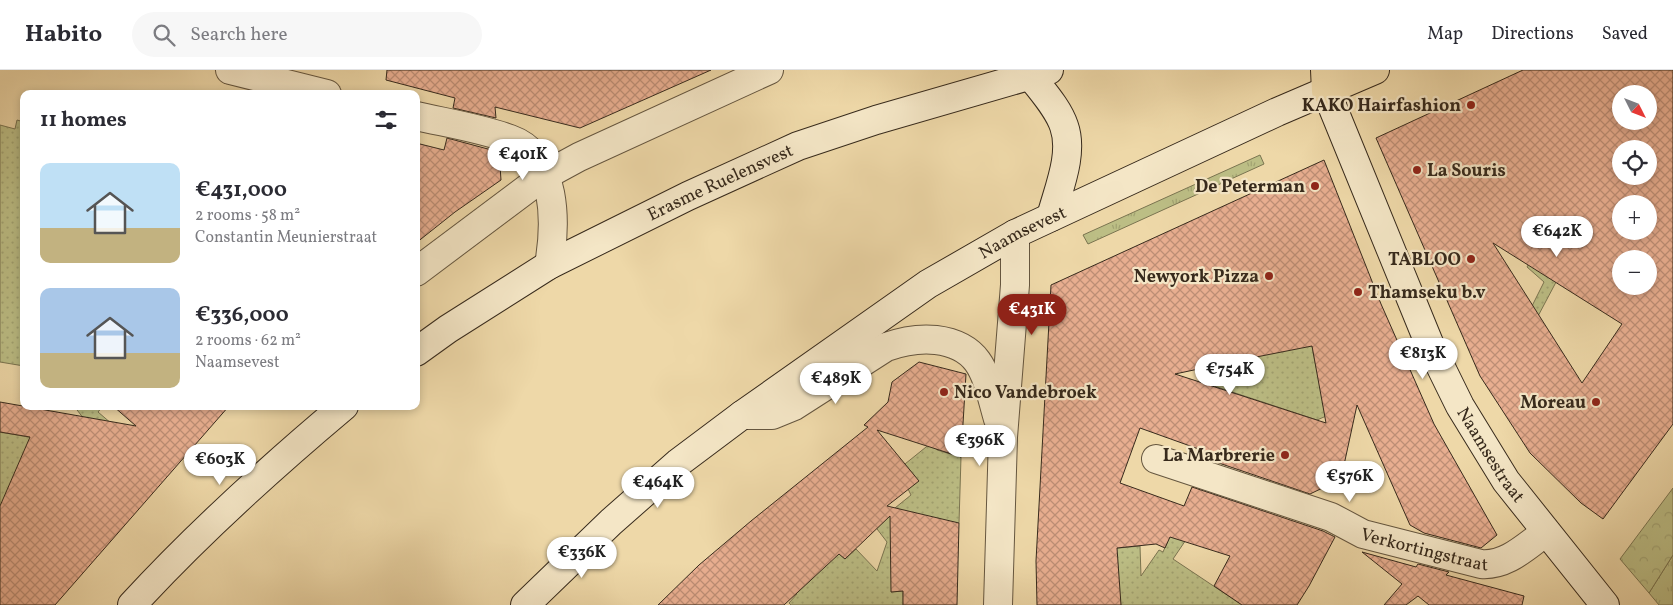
<!DOCTYPE html>
<meta charset="utf-8">
<style>
:root{--surface:#fff;--page:#f7f7f7;--text:#2b2b33;--muted:#7c7c81;--line:#e1e1e2;--accent:#8f2418}
body{margin:0;font-family:Vollkorn,serif;background:var(--page);color:var(--text);height:100vh;display:flex;flex-direction:column;font-size:19px;white-space:nowrap}
*{box-sizing:border-box;margin:0}
p{font-size:16px;color:var(--muted)}
.icon{flex:none;width:28px;height:28px;fill:none;stroke:currentColor;stroke-width:2;stroke-linecap:round;stroke-linejoin:round}
.map{position:relative;flex:1;overflow:hidden}
.panel{position:absolute;left:20px;top:20px;width:400px;height:320px;display:flex;flex-direction:column;background:var(--surface);border-radius:10px;box-shadow:0 2px 8px #0003}
.panel>*{flex:none}
.needle{width:32px;rotate:132deg}
.controls{position:absolute;left:1612px;top:15px;display:grid;gap:10px}
.controls a{display:grid;place-items:center;width:45px;height:45px;border-radius:50%;background:var(--surface);box-shadow:0 2px 8px #0003;font-size:25px}
.price{position:absolute;translate:-50% -42px;padding:0 11px;border-radius:18px;background:#fff;color:#222;font-size:16px;line-height:32px;filter:drop-shadow(0 1px 2px #0008)}
.price::after{content:'';position:absolute;left:50%;top:30px;width:15px;height:11px;margin-left:-8px;background:inherit;clip-path:polygon(0 0,100% 0,50% 100%)}
.price.on{background:var(--accent);color:#fff}
ul{padding:0;list-style:none}
li{display:flex;align-items:center;gap:15px;height:125px;padding:0 20px}
li span{display:grid;place-items:center;flex:none;width:140px;height:100px;border-radius:10px;color:#555}
li>.icon{margin-inline-start:auto}
span .icon{width:60px;height:60px;fill:#fffc;stroke-width:1}
li b{font-size:21px}
h2{display:flex;justify-content:space-between;align-items:center;height:60px;padding:0 20px;font-size:21px}
header{display:flex;align-items:center;gap:30px;box-sizing:border-box;height:70px;padding:0 25px;background:var(--surface);border-bottom:1px solid var(--line)}
header strong{font-size:24px}
nav{display:flex;gap:28px;margin-inline-start:auto;font-size:18px}
.search{width:350px;height:45px;background:var(--page);display:flex;align-items:center;gap:12px;box-sizing:border-box;padding:0 18px;border-radius:28px;color:var(--muted);font-size:19px}
.map>svg:first-child{display:block}
.grass{fill:url(#grass-tufts);stroke:#7a7450}
.forest{fill:url(#forest-crowns);stroke:#7a7450}
.garden{fill:url(#garden-dots);stroke:#7a7450}
.building{fill:url(#building-cross-hatch);stroke:#372a1c;fill-rule:evenodd}
.lines{fill:none;stroke-linecap:round;stroke-linejoin:round}
.street-casing{stroke:#65563f;stroke-width:30}
.secondary-casing{stroke:#372a1c;stroke-width:30}
.primary-casing{stroke:#372a1c;stroke-width:30}
.street{stroke:#f4e6c6;stroke-width:28}
.secondary{stroke:#f4e6c6;stroke-width:28}
.primary{stroke:#eed8a8;stroke-width:28}
.poi-dot{fill:#8f2418;stroke:#f4e6c6;stroke-width:2}
.labels{text-anchor:middle;stroke-width:4.5;stroke-linejoin:round;paint-order:stroke}
.poi-label{font-size:18px;font-weight:bold;fill:#372a1c;stroke:#f4e6c6;text-anchor:end}
.street-label{font-size:18px;fill:#372a1c;stroke:#f4e6c6}
</style>
<header>
<strong>Habito</strong>
<div class="search"><svg class="icon" aria-label="search" viewBox="0 0 24 24"><circle cx="10" cy="10" r="6"/><path d="M15 15l6 6"/></svg>Search here</div>
<nav><a>Map</a><a>Directions</a><a>Saved</a></nav>
</header>
<div class="map">
<svg width="1673" height="535" viewBox="0 0 1673 535">
<defs>
<pattern id="grass-tufts" width="24" height="20" patternUnits="userSpaceOnUse" patternTransform="scale(1.25)"><rect width="24" height="20" fill="#bcbe85"/><path d="M3 7l-1-3M5 7V3M7 7l1-3M15 17l-1-3M17 17v-4M19 17l1-3" fill="none" stroke="#a2a372"/></pattern>
<pattern id="forest-crowns" width="20" height="18" patternUnits="userSpaceOnUse" patternTransform="scale(1.25)"><rect width="20" height="18" fill="#bcbe85"/><path d="M2 6a3 3 0 1 1 6 0M12 15a3 3 0 1 1 6 0" fill="none" stroke="#a2a372"/></pattern>
<pattern id="garden-dots" width="8" height="8" patternUnits="userSpaceOnUse" patternTransform="scale(1.25)"><rect width="8" height="8" fill="#bcbe85"/><path d="M2 2h.1M6 6h.1" fill="none" stroke="#a2a372" stroke-width="1.8" stroke-linecap="round"/></pattern>
<pattern id="building-cross-hatch" width="8" height="8" patternUnits="userSpaceOnUse" patternTransform="scale(1.25)"><rect width="8" height="8" fill="#e8ae90"/><path d="M0 0l8 8M0 8l8-8" fill="none" stroke="#bd8e75"/></pattern>
</defs>
<rect width="100%" height="100%" fill="#eed8a8"/>
<filter id="stains"><feTurbulence type="fractalNoise" baseFrequency=".004" numOctaves="4"/><feColorMatrix values="0 0 0 0 .2 0 0 0 0 .09 0 0 0 0 .02 0 0 0 .5 -.17"/></filter>
<radialGradient id="worn" r=".72"><stop offset=".6" stop-color="#630" stop-opacity="0"/><stop offset="1" stop-color="#630" stop-opacity=".3"/></radialGradient>
<g class="grass">
<polygon points="1260,85 1264,94 1088,174 1083,165"/>
<polygon points="1673,485 1673,535 1659,535 1649,523"/>
</g>
<polygon class="forest" points="1673,418 1673,485 1649,523 1620,489"/>
<g class="garden">
<polygon points="17,50 24,52 24,296 0,292 0,55 15,59"/>
<polygon points="1544,165 1572,182 1537,248 1531,238 1544,212 1527,197"/>
<polygon points="1219,273 1312,276 1316,297 1340,340 1317,350 1208,314"/>
<polygon points="74,336 103,336 98,342 126,366 111,384"/>
<polygon points="0,362 63,373 0,479"/>
<polygon points="931,373 937,380 961,387 959,453 891,522 903,521 903,535 791,535 789,533 797,524 790,517 839,484 845,489 856,479 877,501 887,472 874,455 911,425 908,419 905,394"/>
<polygon points="1175,454 1192,461 1173,489 1242,535 1121,535 1108,479 1140,476 1141,506 1159,480 1163,482"/>
</g>
<g class="building">
<polygon points="387,0 711,0 580,58 495,37 496,48 453,38 455,28 386,10"/>
<path d="M 1523,0 L 1673,0 L 1673,354 L 1603,449 L 1581,433 L 1530,383 L 1480,306 L 1376,68 ZM 1621,24 L 1649,24 L 1649,51 L 1621,51 ZM 1621,79 L 1649,79 L 1649,106 L 1621,106 ZM 1621,134 L 1649,134 L 1649,161 L 1621,161 ZM 1493,173 L 1622,254 L 1582,313 ZM 1621,189 L 1649,189 L 1649,216 L 1621,216 Z"/>
<polygon points="447,68 499,82 501,110 455,142 416,173 416,73 444,80"/>
<path d="M 1324,90 L 1381,234 L 1434,354 L 1497,465 L 1481,478 L 1424,463 L 1410,455 L 1357,335 L 1339,418 L 1337,411 L 1310,424 L 1204,388 L 1207,382 L 1140,358 L 1120,413 L 1184,436 L 1192,417 L 1323,461 L 1335,467 L 1309,516 L 1297,535 L 1242,535 L 1214,516 L 1230,486 L 1170,467 L 1165,478 L 1156,474 L 1117,478 L 1121,535 L 1037,535 L 1036,491 L 1051,215 ZM 1312,276 L 1326,353 L 1175,304 L 1236,291 Z"/>
<polygon points="919,292 966,304 961,387 877,360 919,411 887,436 959,453 957,535 903,535 903,521 891,522 890,446 845,489 839,484 784,535 658,535 699,495 751,451 868,357 864,355 888,332 892,312"/>
<polygon points="0,332 136,356 113,336 229,336 55,535 0,535 0,436 30,367 0,362"/>
<polygon points="1362,482 1416,497 1418,494 1449,502 1446,505 1524,526 1522,535 1429,535 1418,526 1406,535 1384,535 1402,514"/>
</g>
<g class="lines">
<g class="street-casing">
<g id="street">
<polyline points="230,0 327,24"/>
<path d="M 416,46 C 447,53 480,58 510,69 C 558,86 556,155 549,195"/>
<polyline points="416,202 544,106 579,87 769,0"/>
<path d="M 742,345 L 772,345 L 794,336 L 886,277 C 903,271 918,268 936,270 C 984,276 986,308 998,349"/>
<path id="s1" d="M 1156,389 L 1331,447 L 1363,464 L 1481,494 C 1507,496 1526,476 1546,462"/>
<polyline points="998,535 1003,367 1015,215 1015,164"/>
</g>
</g>
<g class="secondary-casing">
<g id="secondary">
<path d="M 1030,5 C 1042,21 1058,38 1064,56 C 1074,84 1058,120 1051,147"/>
<path id="s2" d="M 416,282 L 448,259 L 549,195 L 688,126 L 798,76 L 876,50 L 1049,0"/>
<path d="M 132,535 C 198,463 269,399 344,336"/>
<path id="s3" d="M 525,535 L 611,452 L 678,393 L 742,345 L 928,214 L 1015,164 L 1277,42 L 1326,21 L 1429,273 L 1460,336 L 1506,411 L 1605,535"/>
</g>
</g>
<g class="primary-casing">
<polyline id="primary" points="1325,0 1326,21 1375,0"/>
</g>
<use href="#street" class="street"/>
<use href="#secondary" class="secondary"/>
<use href="#primary" class="primary"/>
</g>
<g class="poi-dot">
<circle cx="1471" cy="35" r="5"/>
<circle cx="1417" cy="100" r="5"/>
<circle cx="1315" cy="116" r="5"/>
<circle cx="1471" cy="189" r="5"/>
<circle cx="1269" cy="206" r="5"/>
<circle cx="1358" cy="222" r="5"/>
<circle cx="944" cy="322" r="5"/>
<circle cx="1596" cy="332" r="5"/>
<circle cx="1285" cy="385" r="5"/>
</g>
<g class="labels">
<g class="poi-label">
<text x="1461" y="41">KAKO Hairfashion</text>
<text x="1427" y="106" text-anchor="start">La Souris</text>
<text x="1305" y="122">De Peterman</text>
<text x="1461" y="195">TABLOO</text>
<text x="1259" y="212">Newyork Pizza</text>
<text x="1368" y="228" text-anchor="start">Thamseku b.v</text>
<text x="954" y="328" text-anchor="start">Nico Vandebroek</text>
<text x="1586" y="338">Moreau</text>
<text x="1275" y="391">La Marbrerie</text>
</g>
<g class="street-label">
<text dy="6" stroke="none"><textPath href="#s2" startOffset="349">Erasme Ruelensvest</textPath></text>
<text dy="6" stroke="none"><textPath href="#s3" startOffset="624">Naamsevest</textPath></text>
<text dy="6" stroke="none"><textPath href="#s3" startOffset="1359">Naamsestraat</textPath></text>
<text dy="6" stroke="none"><textPath href="#s1" startOffset="284">Verkortingstraat</textPath></text>
</g>
</g>
<rect width="100%" height="100%" filter="url(#stains)"/>
<rect width="100%" height="100%" fill="url(#worn)"/>
</svg>
<div class="controls">
<a><svg class="needle" viewBox="-14 -14 28 28"><path d="M0-13l5 13h-10z" fill="#e53935"/><path d="M0 13l5-13h-10z" fill="#7c7c81"/></svg></a>
<a><svg class="icon" aria-label="locate" viewBox="0 0 24 24"><circle cx="12" cy="12" r="6"/><path d="M12 2v4M12 18v4M2 12h4M18 12h4"/></svg></a>
<a>+</a>
<a>−</a>
</div>
<b class="price" style="left:523px;top:111px">€401K</b>
<b class="price" style="left:1557px;top:188px">€642K</b>
<b class="price on" style="left:1032px;top:266px">€431K</b>
<b class="price" style="left:1423px;top:310px">€813K</b>
<b class="price" style="left:1230px;top:326px">€754K</b>
<b class="price" style="left:836px;top:335px">€489K</b>
<b class="price" style="left:980px;top:397px">€396K</b>
<b class="price" style="left:220px;top:416px">€603K</b>
<b class="price" style="left:1350px;top:433px">€576K</b>
<b class="price" style="left:658px;top:439px">€464K</b>
<b class="price" style="left:582px;top:509px">€336K</b>
<section class="panel">
<h2>11 homes<svg class="icon" aria-label="filters" viewBox="0 0 24 24"><path d="M4 7h16M4 17h16"/><circle cx="9" cy="7" r="2"/><circle cx="15" cy="17" r="2"/></svg></h2>
<ul>
<li><span style="background:linear-gradient(#bfe0f5 65%,#c2b280 0)"><svg class="icon" aria-label="home" viewBox="0 0 24 24"><path d="M3 11l9-7 9 7M6 9v11h12V9"/></svg></span><div><b>€431,000</b><p>2 rooms · 58 m²</p><p>Constantin Meunierstraat</p></div></li>
<li><span style="background:linear-gradient(#a9c7e8 65%,#c2b280 0)"><svg class="icon" aria-label="home" viewBox="0 0 24 24"><path d="M3 11l9-7 9 7M6 9v11h12V9"/></svg></span><div><b>€336,000</b><p>2 rooms · 62 m²</p><p>Naamsevest</p></div></li>
</ul>
</section>
</div>
